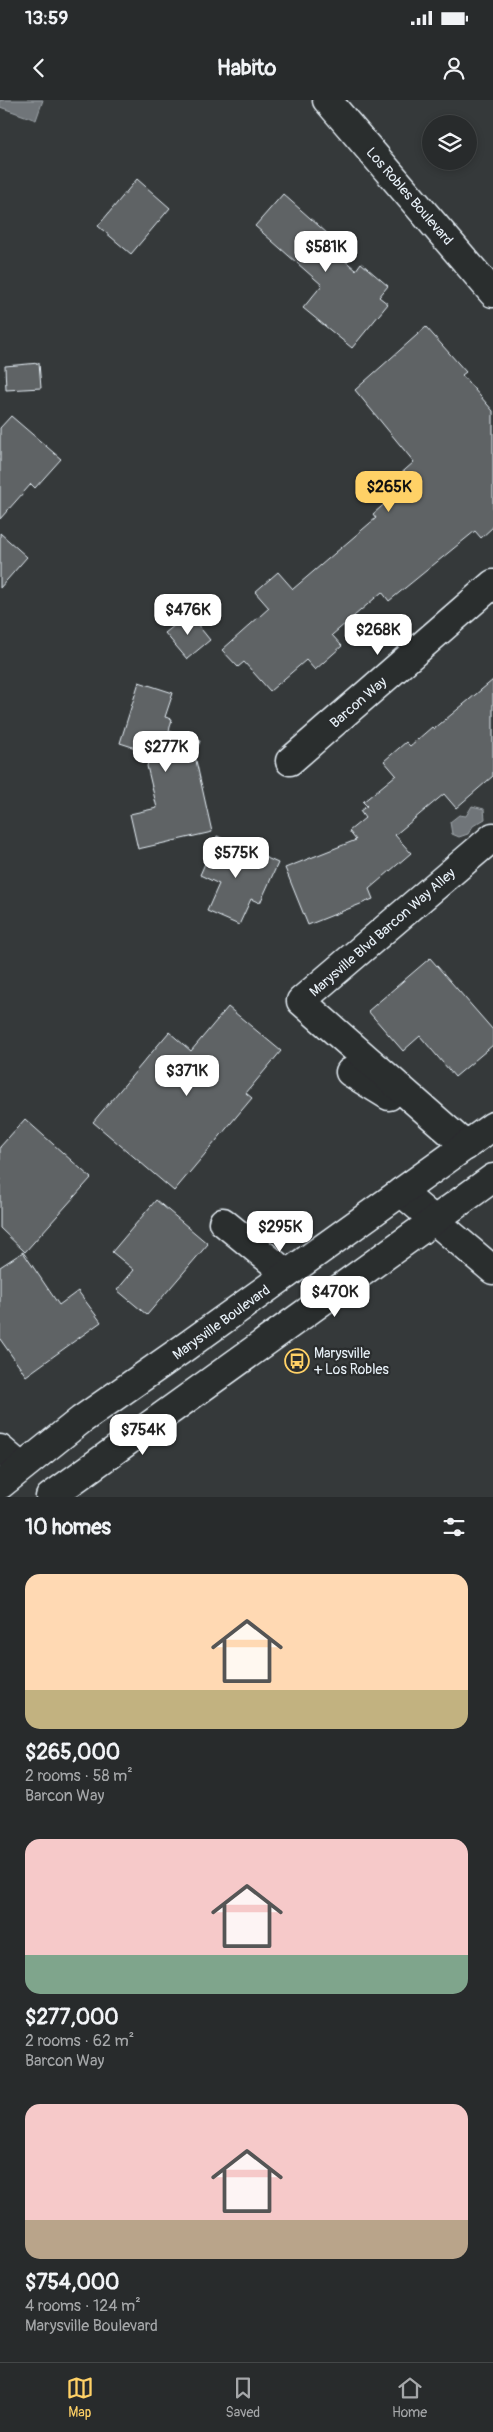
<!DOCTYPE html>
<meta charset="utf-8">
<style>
:root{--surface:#282b2c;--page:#303334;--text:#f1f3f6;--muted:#a5a7a9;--line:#444748;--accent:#ffd166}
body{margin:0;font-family:Pangolin,sans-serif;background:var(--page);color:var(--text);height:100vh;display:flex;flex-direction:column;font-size:19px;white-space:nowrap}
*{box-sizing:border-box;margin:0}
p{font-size:16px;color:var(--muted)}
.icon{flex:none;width:28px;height:28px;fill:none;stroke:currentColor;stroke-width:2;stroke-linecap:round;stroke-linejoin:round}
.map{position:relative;height:1397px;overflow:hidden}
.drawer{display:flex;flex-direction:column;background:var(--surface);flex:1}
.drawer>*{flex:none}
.buttons{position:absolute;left:422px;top:15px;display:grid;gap:10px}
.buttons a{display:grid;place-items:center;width:55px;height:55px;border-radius:50%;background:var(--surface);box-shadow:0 2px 8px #0003,0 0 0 1px var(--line);font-size:25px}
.price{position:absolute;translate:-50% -42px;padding:0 11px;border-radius:10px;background:#fff;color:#222;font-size:16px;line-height:32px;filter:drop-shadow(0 1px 2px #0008)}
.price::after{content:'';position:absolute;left:50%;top:30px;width:15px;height:11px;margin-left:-8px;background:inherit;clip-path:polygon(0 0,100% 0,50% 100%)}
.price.active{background:var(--accent);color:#111}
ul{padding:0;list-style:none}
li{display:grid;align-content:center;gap:10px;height:265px;padding:0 25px}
li span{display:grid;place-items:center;height:155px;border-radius:15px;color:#555}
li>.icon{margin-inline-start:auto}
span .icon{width:90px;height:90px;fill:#fffc;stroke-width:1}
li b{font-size:21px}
h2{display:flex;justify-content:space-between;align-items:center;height:60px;padding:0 25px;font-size:21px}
.status{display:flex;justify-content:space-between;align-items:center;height:35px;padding:0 25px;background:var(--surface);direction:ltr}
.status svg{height:14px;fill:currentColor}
header{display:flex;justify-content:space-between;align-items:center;height:65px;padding:0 25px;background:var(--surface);font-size:22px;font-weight:700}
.menu{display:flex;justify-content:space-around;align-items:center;height:70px;border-top:1px solid var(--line);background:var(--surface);font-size:14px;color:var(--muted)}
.menu a{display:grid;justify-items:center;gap:2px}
.menu .active{color:var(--accent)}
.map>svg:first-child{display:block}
.water{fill:#707579;stroke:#a0a7ac}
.building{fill:#5f6365;stroke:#e8f1f8}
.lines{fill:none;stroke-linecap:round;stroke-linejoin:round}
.minor-casing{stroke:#e8f1f8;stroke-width:31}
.major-casing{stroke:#e8f1f8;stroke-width:31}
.minor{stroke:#2a2d2e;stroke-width:28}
.major{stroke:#2a2d2e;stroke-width:28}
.labels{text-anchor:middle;stroke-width:4.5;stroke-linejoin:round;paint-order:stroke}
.street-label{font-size:14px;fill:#e8f1f8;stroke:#2a2d2e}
.poi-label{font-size:14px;fill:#e8f1f8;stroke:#2a2d2e;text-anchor:start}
</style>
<div class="status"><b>13:59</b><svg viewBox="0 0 49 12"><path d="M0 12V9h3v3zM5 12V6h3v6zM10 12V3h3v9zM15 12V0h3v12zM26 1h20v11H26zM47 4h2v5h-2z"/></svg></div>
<header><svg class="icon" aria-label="back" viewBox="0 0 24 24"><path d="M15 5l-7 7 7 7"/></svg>Habito<svg class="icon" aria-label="person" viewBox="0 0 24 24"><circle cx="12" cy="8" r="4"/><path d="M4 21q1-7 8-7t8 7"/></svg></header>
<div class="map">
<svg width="493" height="1397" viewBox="0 0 493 1397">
<rect width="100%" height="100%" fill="#35393a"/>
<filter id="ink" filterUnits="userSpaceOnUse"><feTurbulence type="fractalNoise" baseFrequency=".02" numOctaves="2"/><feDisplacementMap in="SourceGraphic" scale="10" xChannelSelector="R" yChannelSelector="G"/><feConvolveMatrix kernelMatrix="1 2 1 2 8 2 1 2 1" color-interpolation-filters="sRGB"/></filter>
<g filter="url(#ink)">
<g class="water">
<polygon points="0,0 43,0 36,20 0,7"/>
<polygon points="472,706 484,709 485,719 473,726 468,734 459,737 452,734 450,722 459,715 466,716"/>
</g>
<g class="building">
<polygon points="137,79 170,108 131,154 98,126"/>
<polygon points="283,94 328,134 322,141 356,170 361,163 388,186 379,197 388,204 352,248 303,208 322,185 255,126"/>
<polygon points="426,227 466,272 462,275 493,311 493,427 481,438 475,431 389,501 382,492 332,535 342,546 315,570 306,560 270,591 244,562 238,567 222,550 269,508 255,492 278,472 293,489 376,418 373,414 397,393 389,384 414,362 355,290"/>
<polygon points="39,263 41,288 6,290 5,266"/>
<polygon points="11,316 61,359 35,388 31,384 0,419 0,328"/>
<polygon points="0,433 27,457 0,488"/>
<polygon points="189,514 210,540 187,559 165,533"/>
<polygon points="493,580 493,676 456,708 444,694 395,735 411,753 369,789 373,799 308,825 285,768 356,740 349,731 365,718 360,711 367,706 363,702 396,675 384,661 406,642 410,646 432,627 434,629"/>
<polygon points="139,582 173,593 165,617 172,619 169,631 200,641 195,656 212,732 138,749 130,714 157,708 147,666 151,653 120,643"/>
<polygon points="217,736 278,763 260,803 251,799 239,825 207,811 219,784 200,775"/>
<polygon points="430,858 493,930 493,945 455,977 420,936 403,951 368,911"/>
<polygon points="228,907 281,951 246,993 252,998 174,1091 93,1022 169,932 191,951"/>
<polygon points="25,1019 91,1078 25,1152 0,1128 0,1047"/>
<polygon points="156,1100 208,1144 147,1215 117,1190 134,1170 112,1152"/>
<polygon points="23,1152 59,1205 78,1191 101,1222 26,1276 0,1239 0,1167"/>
</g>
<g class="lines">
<g class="minor-casing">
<g id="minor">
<polyline points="327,0 493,193"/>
<polyline points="290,661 493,484"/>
<polyline points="350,972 389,996"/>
<polyline points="466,1046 301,901 493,737"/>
<polyline points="401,1092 493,1170"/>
<polyline points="223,1122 287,1174"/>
<polyline points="0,1349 21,1367"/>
</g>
</g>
<g class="major-casing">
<g id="major">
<polyline points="0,1385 81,1320 184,1248 493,1026"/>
<polyline points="50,1397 493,1078"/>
</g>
</g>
<use href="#minor" class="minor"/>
<use href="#major" class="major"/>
</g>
</g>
<defs>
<g id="bus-ring" transform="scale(1.25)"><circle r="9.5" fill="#2a2d2e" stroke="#ffd166" stroke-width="1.5"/><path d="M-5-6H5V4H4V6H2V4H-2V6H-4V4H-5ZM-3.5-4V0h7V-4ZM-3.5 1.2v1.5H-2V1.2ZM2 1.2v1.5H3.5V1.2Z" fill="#ffd166"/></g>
</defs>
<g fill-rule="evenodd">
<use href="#bus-ring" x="297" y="1261"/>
</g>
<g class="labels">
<g class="street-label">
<text transform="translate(410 96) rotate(49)" y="5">Los Robles Boulevard</text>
<text transform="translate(358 602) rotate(-41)" y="5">Barcon Way</text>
<text transform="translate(382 832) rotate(-41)" y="5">Marysville Blvd Barcon Way Alley</text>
<text transform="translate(221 1222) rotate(-36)" y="5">Marysville Boulevard</text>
</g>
<g class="poi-label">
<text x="314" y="1258">Marysville<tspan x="314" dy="16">+ Los Robles</tspan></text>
</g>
</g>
</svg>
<div class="buttons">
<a><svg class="icon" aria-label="layers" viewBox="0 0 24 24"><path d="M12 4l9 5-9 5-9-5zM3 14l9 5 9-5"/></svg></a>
</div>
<b class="price" style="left:326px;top:173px">$581K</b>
<b class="price active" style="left:389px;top:413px">$265K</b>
<b class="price" style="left:188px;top:536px">$476K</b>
<b class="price" style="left:378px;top:556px">$268K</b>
<b class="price" style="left:166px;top:673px">$277K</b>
<b class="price" style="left:236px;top:779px">$575K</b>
<b class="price" style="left:187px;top:997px">$371K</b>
<b class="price" style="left:280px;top:1153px">$295K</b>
<b class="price" style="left:335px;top:1218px">$470K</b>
<b class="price" style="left:143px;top:1356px">$754K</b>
</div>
<section class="drawer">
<h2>10 homes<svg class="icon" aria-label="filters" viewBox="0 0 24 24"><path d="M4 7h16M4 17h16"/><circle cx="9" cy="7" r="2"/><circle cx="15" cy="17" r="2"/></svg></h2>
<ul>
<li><span style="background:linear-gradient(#ffd9b3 75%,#c2b280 0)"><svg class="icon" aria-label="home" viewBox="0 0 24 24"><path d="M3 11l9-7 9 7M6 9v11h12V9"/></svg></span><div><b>$265,000</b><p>2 rooms · 58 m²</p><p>Barcon Way</p></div></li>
<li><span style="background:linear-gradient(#f6c9c9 75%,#7fa58c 0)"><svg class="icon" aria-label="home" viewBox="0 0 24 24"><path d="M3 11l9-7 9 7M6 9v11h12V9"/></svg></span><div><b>$277,000</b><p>2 rooms · 62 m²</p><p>Barcon Way</p></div></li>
<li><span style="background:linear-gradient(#f6c9c9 75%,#b9a48a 0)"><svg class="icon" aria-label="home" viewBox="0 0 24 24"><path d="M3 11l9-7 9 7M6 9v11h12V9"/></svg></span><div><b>$754,000</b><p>4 rooms · 124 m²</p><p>Marysville Boulevard</p></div></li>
</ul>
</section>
<nav class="menu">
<a class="active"><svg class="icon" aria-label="map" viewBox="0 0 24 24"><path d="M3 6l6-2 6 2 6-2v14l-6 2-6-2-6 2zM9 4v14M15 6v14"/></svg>Map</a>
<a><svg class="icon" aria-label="saved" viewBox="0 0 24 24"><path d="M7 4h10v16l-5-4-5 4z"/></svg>Saved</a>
<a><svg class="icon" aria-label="home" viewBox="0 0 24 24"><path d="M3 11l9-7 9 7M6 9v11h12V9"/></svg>Home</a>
</nav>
